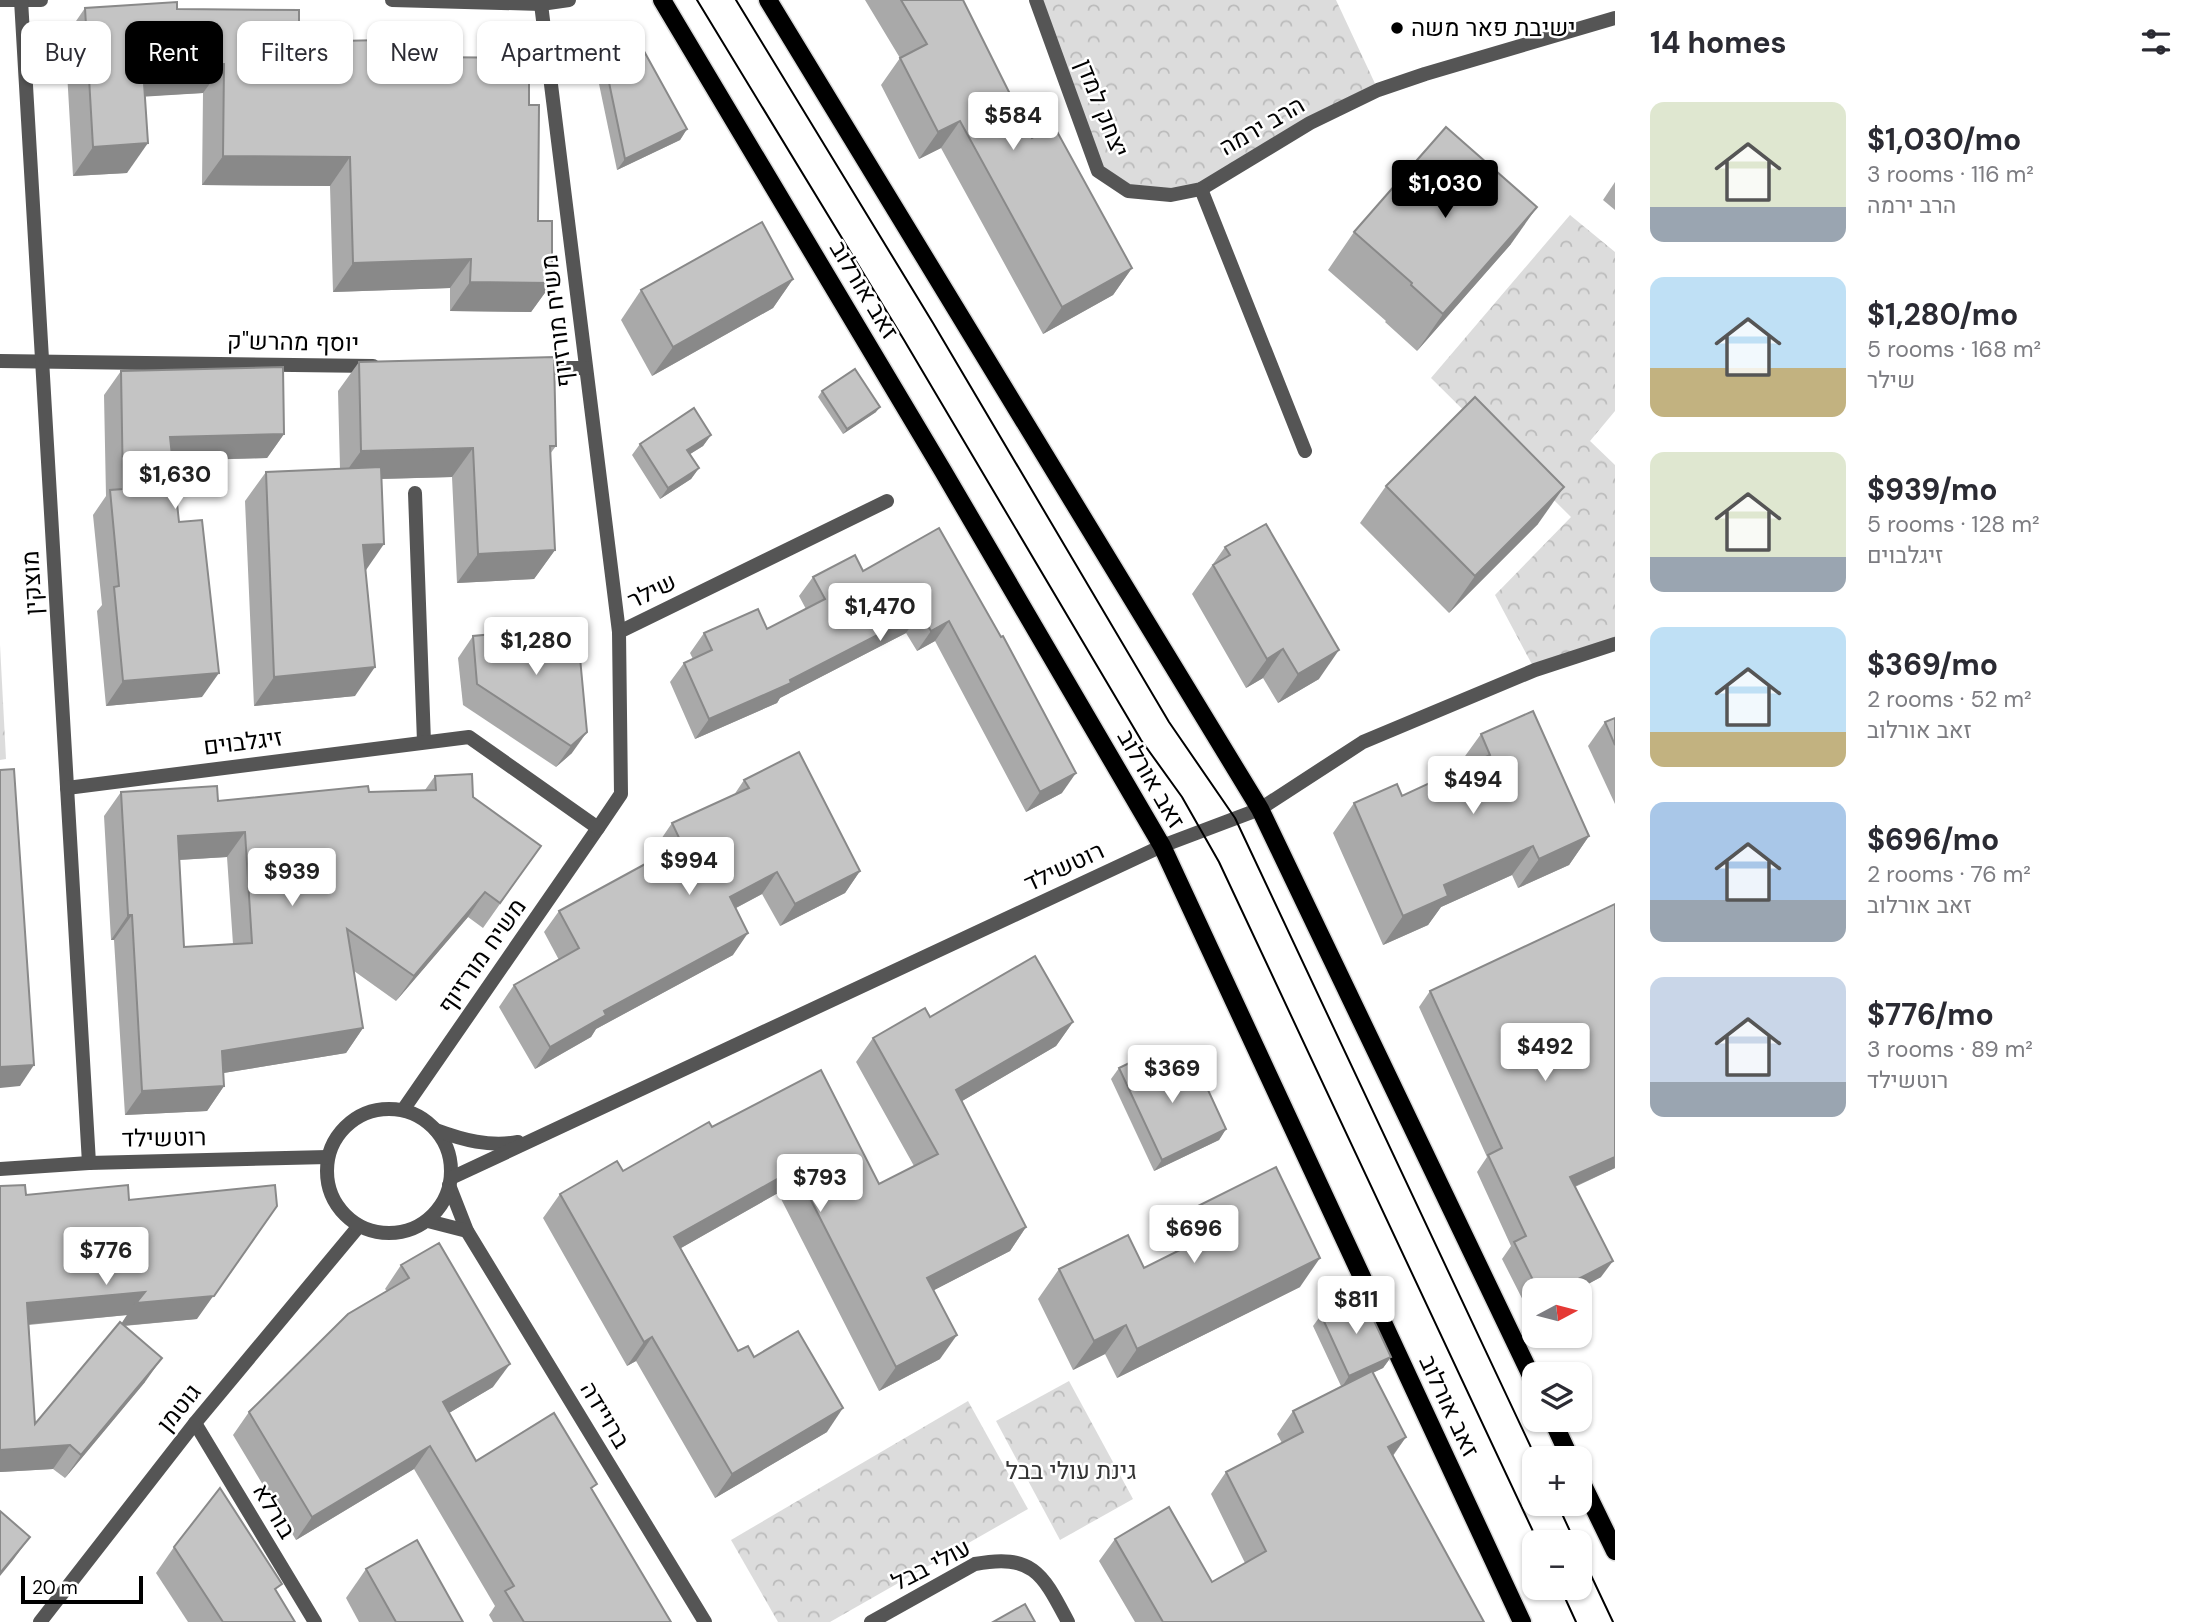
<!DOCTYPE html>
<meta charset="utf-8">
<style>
:root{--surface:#fff;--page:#f7f7f7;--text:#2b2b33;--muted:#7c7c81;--accent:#000}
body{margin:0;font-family:"DM Sans",Heebo,sans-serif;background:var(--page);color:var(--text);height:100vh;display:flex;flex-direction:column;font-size:26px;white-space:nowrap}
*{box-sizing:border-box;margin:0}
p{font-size:23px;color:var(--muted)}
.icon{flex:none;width:38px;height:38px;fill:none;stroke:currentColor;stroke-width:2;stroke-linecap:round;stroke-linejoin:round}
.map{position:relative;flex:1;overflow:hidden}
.panel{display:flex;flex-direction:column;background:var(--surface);width:595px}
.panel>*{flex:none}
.hud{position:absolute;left:21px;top:21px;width:665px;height:63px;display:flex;gap:14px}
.needle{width:46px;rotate:83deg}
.controls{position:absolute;left:1522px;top:1278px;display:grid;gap:14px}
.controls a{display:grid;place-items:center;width:70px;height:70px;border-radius:14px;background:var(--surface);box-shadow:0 2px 5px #0004;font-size:35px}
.scale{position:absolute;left:21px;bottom:18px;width:122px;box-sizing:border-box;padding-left:7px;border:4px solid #000;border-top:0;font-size:19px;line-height:24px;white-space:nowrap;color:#000;-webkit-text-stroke:5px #fff;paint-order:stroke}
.price{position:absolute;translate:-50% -60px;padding:0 16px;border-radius:7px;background:#fff;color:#222;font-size:23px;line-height:46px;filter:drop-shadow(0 2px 4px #0008)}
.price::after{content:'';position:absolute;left:50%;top:42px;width:21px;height:16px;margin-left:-10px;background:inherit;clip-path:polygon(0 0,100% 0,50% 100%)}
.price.active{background:var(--accent);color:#fff}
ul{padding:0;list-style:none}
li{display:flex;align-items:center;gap:21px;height:175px;padding:0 35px}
li span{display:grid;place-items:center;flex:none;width:196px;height:140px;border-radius:14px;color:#555}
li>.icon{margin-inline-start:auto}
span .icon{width:84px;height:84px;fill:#fffc;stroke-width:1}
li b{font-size:30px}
h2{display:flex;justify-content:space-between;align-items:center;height:84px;padding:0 35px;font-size:30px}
.tag{padding:0 24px;border-radius:14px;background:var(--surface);box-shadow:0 2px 5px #0004;font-size:24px;line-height:63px}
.tag.active{background:var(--accent);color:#fff}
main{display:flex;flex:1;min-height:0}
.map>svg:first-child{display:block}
.park{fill:url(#park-crowns)}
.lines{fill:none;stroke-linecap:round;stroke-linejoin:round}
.primary-casing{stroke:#dbdbdb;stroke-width:21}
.pedestrian{stroke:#555;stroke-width:14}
.minor{stroke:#555;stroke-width:14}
.tertiary{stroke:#555;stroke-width:14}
.primary{stroke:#000;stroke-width:18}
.tram{stroke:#000;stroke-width:2}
.wall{fill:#a9a9a9;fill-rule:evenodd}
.shaded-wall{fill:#898989}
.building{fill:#c4c4c4;stroke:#898989;stroke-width:2;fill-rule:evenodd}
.poi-dot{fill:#000;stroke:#fff;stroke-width:2.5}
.labels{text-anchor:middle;stroke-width:5;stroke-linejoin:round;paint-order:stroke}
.poi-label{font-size:24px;fill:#000;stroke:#fff;text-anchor:start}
.street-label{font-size:24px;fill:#000;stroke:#fff}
.park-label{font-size:24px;fill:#333;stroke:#fff}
</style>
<main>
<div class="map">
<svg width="1615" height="1622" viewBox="0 0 1615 1622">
<defs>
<pattern id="park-crowns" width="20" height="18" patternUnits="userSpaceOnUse" patternTransform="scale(1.75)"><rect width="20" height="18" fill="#dcdcdc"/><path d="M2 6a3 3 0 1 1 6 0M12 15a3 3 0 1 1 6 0" fill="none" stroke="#bbb"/></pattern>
</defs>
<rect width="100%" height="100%" fill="#fff"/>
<g class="park">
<polygon points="1036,0 1336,0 1378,90 1201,189 1128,191 1098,171"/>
<polygon points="1570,215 1615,252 1615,411 1590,441 1615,465 1615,644 1535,670 1495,595 1571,517 1431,378"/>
<polygon points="0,645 6,759 0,760"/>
<polygon points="1069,1381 1133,1499 1060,1540 996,1421"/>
<polygon points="968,1401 1028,1509 830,1622 778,1622 731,1540"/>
</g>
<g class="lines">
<g class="primary-casing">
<g id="primary">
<polyline points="662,0 943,471 1162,846 1522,1622"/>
<polyline points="768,0 1260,809 1535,1384"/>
<polyline points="1552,1419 1570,1458"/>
<polyline points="1580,1479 1615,1551"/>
</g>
</g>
<g class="pedestrian">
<polyline points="541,4 619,632"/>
<polyline points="0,361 373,366"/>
<polyline points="537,368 585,368"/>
<polyline points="403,1110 598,828"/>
</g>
<g class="minor">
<polyline points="0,0 41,0"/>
<polyline points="21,0 89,1163"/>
<polyline points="392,0 541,4 569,0"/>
<polyline points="1036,0 1098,171 1128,191 1171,195 1201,189 1310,123 1378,90 1425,74 1615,18"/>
<polyline points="1201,189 1305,451"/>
<polyline points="415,493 424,742"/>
<polyline points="67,788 469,737 598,828 621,794 619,632 887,501"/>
<polyline points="1260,809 1363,742 1535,670 1615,644"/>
<polyline points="449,1185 467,1231 705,1622"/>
<polyline points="428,1221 467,1231"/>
<polyline points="195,1423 315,1622"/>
<polyline points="40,1622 195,1423 359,1226"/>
<path d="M 871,1622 L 975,1564 C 1034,1553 1043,1575 1068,1622"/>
</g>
<g class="tertiary">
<circle cx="389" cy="1171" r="62"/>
<path d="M 436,1130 C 463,1140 489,1147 518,1142"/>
<polyline points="0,1169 89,1163 328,1157"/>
<polyline points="451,1178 1162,846 1260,809"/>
</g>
<use href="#primary" class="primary"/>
<g class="tram">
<polyline points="697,0 904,340 1141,740 1182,797 1219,862 1538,1542"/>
<polyline points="736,0 933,323 1169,722 1235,818 1536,1458"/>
<polyline points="1557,1503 1575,1542"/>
<polyline points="1580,1552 1613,1622"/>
<polyline points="1560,1587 1576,1622"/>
</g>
</g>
<g class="wall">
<polygon points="865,0 963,0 1032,138 1132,268 1113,295 1043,334 941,148 919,159 881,85 900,58"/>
<polygon points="85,8 177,9 299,42 422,57 529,105 538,221 552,283 531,312 450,311 450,288 333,292 330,186 202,185 203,93 145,96 127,173 73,176 65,37"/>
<polygon points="602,49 687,129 680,140 617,170 594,60"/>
<polygon points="1615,182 1615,210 1603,200"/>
<polygon points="1354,232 1511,244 1417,351 1385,322 1386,321 1328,270"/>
<polygon points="793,279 773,308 652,376 621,320 641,290"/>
<polygon points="359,362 556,446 550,454 555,550 534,579 457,583 452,477 382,479 366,570 355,696 254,706 245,501 266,472 340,469 338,391"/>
<polygon points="121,371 284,434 267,458 172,461 179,522 202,697 106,706 97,611 102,605 93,515 106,496 104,395"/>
<polygon points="822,391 876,412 843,434 818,397"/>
<polygon points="711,435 703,446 690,454 699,468 691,479 660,499 632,455 640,444"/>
<polygon points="1386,486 1538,524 1449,613 1360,523"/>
<polygon points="939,528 1062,793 1026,812 935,641 917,651 906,633 780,698 777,703 695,739 670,682 684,663 693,659 690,653 704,633 767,629 806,609 799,596 813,577 863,571"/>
<polygon points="1225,547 1319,679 1278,703 1263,678 1246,688 1192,594"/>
<polygon points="577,626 572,753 556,767 463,705 458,658 473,636"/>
<polygon points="1615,718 1615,804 1588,746 1605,722"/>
<polygon points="1481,734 1589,836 1569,865 1518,888 1512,875 1441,907 1428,925 1383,945 1333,833 1354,803 1402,796 1462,768 1460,763"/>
<path d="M 435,776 L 473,797 L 541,846 L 483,928 L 468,917 L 396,1001 L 354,971 L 363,1028 L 346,1053 L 223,1073 L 224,1086 L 207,1111 L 125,1115 L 114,940 L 111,940 L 104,816 L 121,792 L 218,801 L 369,792 L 425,790 ZM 227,857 L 233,944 L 184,947 L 179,860 Z"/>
<polygon points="744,780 860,871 845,893 780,926 762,894 736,908 733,955 596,1029 591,1037 535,1069 499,1007 514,985 559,960 544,932 559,911 661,855 657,845 672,823 734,795"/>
<polygon points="1615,904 1615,1168 1575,1187 1601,1277 1577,1290 1535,1290 1535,1312 1530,1314 1502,1259 1511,1246 1477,1172 1487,1157 1419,1007 1430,991"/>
<polygon points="930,1017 1073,1022 1056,1046 962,1101 1026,1227 1010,1251 934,1290 940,1359 879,1391 778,1193 681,1248 738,1351 754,1357 827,1432 715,1498 636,1361 627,1366 543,1218 560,1194 623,1171 712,1127 879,1184 914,1166 856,1062 873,1038"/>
<polygon points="1119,1068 1170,1079 1226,1129 1219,1140 1154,1171 1111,1079"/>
<path d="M 26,1195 L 129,1200 L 197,1319 L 124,1326 L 145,1382 L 65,1478 L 53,1469 L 0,1472 ZM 127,1315 L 121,1324 L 35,1424 L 29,1325 Z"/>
<polygon points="1194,1208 1300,1287 1117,1378 1105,1354 1073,1370 1038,1299 1059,1269 1144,1268 1180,1250 1173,1237"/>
<polygon points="401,1265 493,1387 449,1413 476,1461 592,1490 671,1622 493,1622 489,1615 495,1606 414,1469 296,1540 233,1435 249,1412 387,1291 385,1289"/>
<polygon points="1321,1315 1391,1357 1383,1368 1373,1373 1406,1437 1393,1456 1484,1622 1135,1622 1099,1561 1115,1539 1212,1582 1245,1563 1211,1494 1226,1472 1282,1443 1277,1434 1293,1411 1341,1386 1313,1326"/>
<polygon points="174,1547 276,1592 295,1622 188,1622 156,1573"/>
<polygon points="366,1569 463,1622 359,1622 346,1598"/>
</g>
<g class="shaded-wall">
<polygon points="224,64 203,93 123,98 143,68"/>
<polygon points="960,121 941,148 919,159 938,132"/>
<polygon points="687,129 680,140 617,170 625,159"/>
<polygon points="148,143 127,173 73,176 93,147"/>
<polygon points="223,156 350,157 330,186 202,185"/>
<polygon points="1537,207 1511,244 1417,351 1443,314"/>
<polygon points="471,259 450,288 333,292 353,263"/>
<polygon points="1132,268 1113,295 1043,334 1062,307"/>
<polygon points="793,279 773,308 652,376 673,347"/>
<polygon points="470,282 552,283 531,312 450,311"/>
<polygon points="880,407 876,412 843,434 847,429"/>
<polygon points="284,434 267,458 152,461 170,437"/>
<polygon points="711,435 703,446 679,461 687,450"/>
<polygon points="473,448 452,477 340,480 361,451"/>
<polygon points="699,468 691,479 660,499 668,488"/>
<polygon points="1564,487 1538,524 1449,613 1475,576"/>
<polygon points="384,544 364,573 363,545"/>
<polygon points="555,550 534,579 457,583 478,554"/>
<polygon points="920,613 906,633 780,698 777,703 695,739 709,719 790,680"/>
<polygon points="949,621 935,641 917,651 931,631"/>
<polygon points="1283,649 1263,678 1246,688 1267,659"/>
<polygon points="1339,650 1319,679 1278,703 1298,674"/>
<polygon points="375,667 355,696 254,706 274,677"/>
<polygon points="219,673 202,697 106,706 123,681"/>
<polygon points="587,732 572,753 556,767 571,746"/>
<polygon points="1076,773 1062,793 1026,812 1040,792"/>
<polygon points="245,832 227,857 160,861 178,836"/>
<polygon points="1589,836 1569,865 1518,888 1539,859"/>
<polygon points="1533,846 1512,875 1441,907 1428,925 1383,945 1403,916 1444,885"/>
<polygon points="860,871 845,893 780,926 795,904"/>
<polygon points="777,872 762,894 715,919 730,897"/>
<polygon points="485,892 468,917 396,1001 414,976"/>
<polygon points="128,915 132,915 114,940 111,940"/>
<polygon points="748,933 733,955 596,1029 591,1037 535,1069 550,1047 604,1011"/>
<polygon points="1073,1022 1056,1046 940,1114 956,1090"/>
<polygon points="363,1028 346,1053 205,1076 222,1051"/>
<polygon points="34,1065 20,1086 0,1088 0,1067"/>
<polygon points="224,1086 207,1111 125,1115 142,1091"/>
<polygon points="1226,1129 1219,1140 1154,1171 1162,1160"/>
<polygon points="1615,1157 1615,1168 1558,1194 1570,1177"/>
<polygon points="795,1169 778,1193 658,1261 674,1237"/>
<polygon points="277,1206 197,1319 120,1326 127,1315 11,1326 27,1303"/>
<polygon points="1026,1227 1010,1251 911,1302 927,1278"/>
<polygon points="1320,1258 1300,1287 1117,1378 1137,1349"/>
<polygon points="1613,1261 1601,1277 1577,1290 1557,1290"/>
<polygon points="1126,1325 1105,1354 1073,1370 1094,1341"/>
<polygon points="957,1335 940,1359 879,1391 896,1367"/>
<polygon points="652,1337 636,1361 627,1366 644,1342"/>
<polygon points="1391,1357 1383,1368 1342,1387 1349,1376"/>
<polygon points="162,1358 145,1382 65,1478 81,1455"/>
<polygon points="510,1364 493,1387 427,1426 443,1402"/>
<polygon points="843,1408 827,1432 715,1498 732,1474"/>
<polygon points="1406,1437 1390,1459 1388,1447"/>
<polygon points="70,1445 53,1469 0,1472 0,1450"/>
<polygon points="430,1446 414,1469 296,1540 312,1517"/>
<polygon points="30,1537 13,1560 0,1576 0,1573"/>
</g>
<g class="building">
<polygon points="901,0 963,0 1032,138 1054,126 1132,268 1062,307 960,121 938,132 900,58 927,44"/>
<polygon points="177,2 177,9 299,10 299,42 422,39 422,57 529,58 529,105 539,105 538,221 552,221 552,283 470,282 471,259 353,263 350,157 223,156 224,64 143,68 148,143 93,147 85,8"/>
<polygon points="634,33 687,129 625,159 602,49"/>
<polygon points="1446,127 1537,207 1443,314 1411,285 1412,283 1354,232"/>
<polygon points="762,222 793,279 673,347 641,290"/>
<polygon points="554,357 556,446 550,446 555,550 478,554 473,448 361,451 359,362"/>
<polygon points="283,367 284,434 170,437 179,522 202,520 219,673 123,681 114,587 119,586 110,490 123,489 121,371"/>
<polygon points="855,369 880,407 847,429 822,391"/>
<polygon points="1475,397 1564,487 1475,576 1386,486"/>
<polygon points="694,408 711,435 687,450 699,468 668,488 640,444"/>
<polygon points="381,467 384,544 363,545 375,667 274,677 266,472"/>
<polygon points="1266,524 1339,650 1298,674 1283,649 1267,659 1213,565 1230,555 1225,547"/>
<polygon points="939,528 1001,637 1003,636 1076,773 1040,792 949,621 931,631 920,613 790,680 791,683 709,719 684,663 712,650 704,633 758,609 767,629 825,599 813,577 855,555 863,571"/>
<polygon points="577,626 587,732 571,746 477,684 473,636"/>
<polygon points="1533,711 1589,836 1539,859 1533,846 1444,885 1448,896 1403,916 1354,803 1397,784 1402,796 1490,755 1481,734"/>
<polygon points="1615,718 1615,745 1605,722"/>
<polygon points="799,752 860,871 795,904 777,872 730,897 748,933 604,1011 606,1015 550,1047 514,985 579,948 559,911 682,844 672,823 749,788 744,780"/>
<polygon points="14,769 34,1065 0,1067 0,770"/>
<path d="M 472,774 L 473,797 L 541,846 L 500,903 L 485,892 L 414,976 L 347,929 L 363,1028 L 222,1051 L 224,1086 L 142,1091 L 132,915 L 128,915 L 121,792 L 217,786 L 218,801 L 368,786 L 369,792 L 436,790 L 435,776 ZM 245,832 L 252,943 L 184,947 L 178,836 Z"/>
<polygon points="1615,904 1615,1157 1570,1177 1613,1261 1557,1290 1538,1290 1514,1242 1526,1236 1488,1155 1502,1148 1430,991"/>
<polygon points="1035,956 1073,1022 956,1090 1026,1227 927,1278 957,1335 896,1367 795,1169 674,1237 738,1351 748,1346 754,1357 798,1331 843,1408 732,1474 652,1337 644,1342 560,1194 617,1161 623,1171 709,1122 712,1127 821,1070 879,1184 938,1154 873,1038 925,1008 930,1017"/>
<polygon points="1156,1050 1170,1079 1197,1066 1226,1129 1162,1160 1119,1068"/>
<polygon points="1276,1167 1320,1258 1137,1349 1126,1325 1094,1341 1059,1269 1128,1235 1144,1268 1208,1236 1194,1208"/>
<polygon points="25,1185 26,1195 128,1185 129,1200 275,1185 277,1206 214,1296 136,1303 145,1292 27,1303 35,1424 120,1322 162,1358 81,1455 70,1445 0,1450 0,1186"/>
<polygon points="439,1243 510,1364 443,1402 476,1461 554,1413 597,1484 591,1488 671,1622 524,1622 505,1591 514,1586 430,1446 312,1517 249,1412 348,1314 409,1278 401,1265"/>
<polygon points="1362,1295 1391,1357 1349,1376 1321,1315"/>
<polygon points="1372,1371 1406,1437 1388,1447 1484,1622 1163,1622 1115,1539 1169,1507 1212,1582 1266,1551 1226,1472 1303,1432 1293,1411"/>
<polygon points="220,1488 282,1584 275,1589 295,1622 223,1622 174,1547"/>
<polygon points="0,1511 30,1537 0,1573"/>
<polygon points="417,1540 463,1622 396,1622 366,1569"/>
<polygon points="1025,1604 1035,1622 993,1622"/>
</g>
<circle class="poi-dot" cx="1397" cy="28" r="7"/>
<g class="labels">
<g class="poi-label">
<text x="1411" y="36">ישיבת פאר משה</text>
</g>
<g class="street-label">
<text transform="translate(1102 108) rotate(68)" y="8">יצחק למדן</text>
<text transform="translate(1262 126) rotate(-30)" y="8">הרב ירמה</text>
<text transform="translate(864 290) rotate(59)" y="8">זאב אורלוב</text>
<text transform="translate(557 321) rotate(-97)" y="8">משיח מורזיוף</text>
<text transform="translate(293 342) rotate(1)" y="8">יוסף מהרש"ק</text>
<text transform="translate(32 583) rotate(-93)" y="8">מוצקין</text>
<text transform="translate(652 591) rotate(-26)" y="8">שילר</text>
<text transform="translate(243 742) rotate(-7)" y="8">זיגלבוים</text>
<text transform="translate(1151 779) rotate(60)" y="8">זאב אורלוב</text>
<text transform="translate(1064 867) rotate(-25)" y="8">רוטשילד</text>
<text transform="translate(482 956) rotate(-55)" y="8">משיח מורזיוף</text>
<text transform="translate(164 1138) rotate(-1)" y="8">רוטשילד</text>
<text transform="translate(1449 1406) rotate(65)" y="8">זאב אורלוב</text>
<text transform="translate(179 1408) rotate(-51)" y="8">גוטמן</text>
<text transform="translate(605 1415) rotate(59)" y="8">ברויידה</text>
<text transform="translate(274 1511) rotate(59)" y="8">בורלא</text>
<text transform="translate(931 1565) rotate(-27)" y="8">עולי בבל</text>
</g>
<g class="park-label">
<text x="1071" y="1479">גינת עולי בבל</text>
</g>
</g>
</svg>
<div class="controls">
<a><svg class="needle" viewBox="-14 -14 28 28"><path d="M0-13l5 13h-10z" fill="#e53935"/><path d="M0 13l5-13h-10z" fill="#7c7c81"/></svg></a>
<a><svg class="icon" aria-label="layers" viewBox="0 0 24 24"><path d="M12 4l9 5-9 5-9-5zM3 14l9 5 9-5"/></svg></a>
<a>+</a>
<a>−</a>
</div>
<div class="scale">20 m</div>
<b class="price" style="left:1013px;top:152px">$584</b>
<b class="price active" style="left:1445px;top:220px">$1,030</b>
<b class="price" style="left:175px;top:511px">$1,630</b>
<b class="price" style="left:880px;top:643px">$1,470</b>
<b class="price" style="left:536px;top:677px">$1,280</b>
<b class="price" style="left:1473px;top:816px">$494</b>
<b class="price" style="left:689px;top:897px">$994</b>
<b class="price" style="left:292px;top:908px">$939</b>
<b class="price" style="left:1545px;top:1083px">$492</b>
<b class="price" style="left:1172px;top:1105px">$369</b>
<b class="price" style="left:820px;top:1214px">$793</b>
<b class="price" style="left:1194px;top:1265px">$696</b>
<b class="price" style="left:106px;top:1287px">$776</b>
<b class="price" style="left:1356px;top:1336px">$811</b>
<div class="hud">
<a class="tag">Buy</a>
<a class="tag active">Rent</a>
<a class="tag">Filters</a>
<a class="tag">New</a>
<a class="tag">Apartment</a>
</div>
</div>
<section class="panel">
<h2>14 homes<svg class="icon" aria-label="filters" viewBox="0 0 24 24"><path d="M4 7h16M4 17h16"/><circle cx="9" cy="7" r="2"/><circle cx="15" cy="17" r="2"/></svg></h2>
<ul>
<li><span style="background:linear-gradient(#dfe7d0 75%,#9aa5b1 0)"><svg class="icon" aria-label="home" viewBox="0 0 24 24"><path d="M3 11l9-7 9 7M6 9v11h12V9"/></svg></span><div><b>$1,030/mo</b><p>3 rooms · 116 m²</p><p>הרב ירמה</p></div></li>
<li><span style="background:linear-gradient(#bfe0f5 65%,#c2b280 0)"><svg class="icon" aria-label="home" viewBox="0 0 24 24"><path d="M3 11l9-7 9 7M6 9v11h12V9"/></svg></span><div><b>$1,280/mo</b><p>5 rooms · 168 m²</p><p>שילר</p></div></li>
<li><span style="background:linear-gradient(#dfe7d0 75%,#9aa5b1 0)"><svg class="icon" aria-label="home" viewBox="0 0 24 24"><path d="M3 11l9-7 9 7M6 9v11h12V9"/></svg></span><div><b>$939/mo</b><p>5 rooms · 128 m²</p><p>זיגלבוים</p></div></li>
<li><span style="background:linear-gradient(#bfe0f5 75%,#c2b280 0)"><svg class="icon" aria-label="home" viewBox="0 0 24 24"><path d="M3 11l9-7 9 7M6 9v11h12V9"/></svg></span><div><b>$369/mo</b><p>2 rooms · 52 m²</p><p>זאב אורלוב</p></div></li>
<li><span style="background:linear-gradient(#a9c7e8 70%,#9aa5b1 0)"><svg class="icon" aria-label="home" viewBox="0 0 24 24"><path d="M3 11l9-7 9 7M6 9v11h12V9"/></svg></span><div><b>$696/mo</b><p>2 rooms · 76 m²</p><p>זאב אורלוב</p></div></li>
<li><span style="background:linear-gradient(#c9d6e8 75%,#9aa5b1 0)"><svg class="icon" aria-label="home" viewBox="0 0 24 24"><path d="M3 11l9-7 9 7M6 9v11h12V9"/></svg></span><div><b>$776/mo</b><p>3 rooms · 89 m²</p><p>רוטשילד</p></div></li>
</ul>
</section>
</main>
